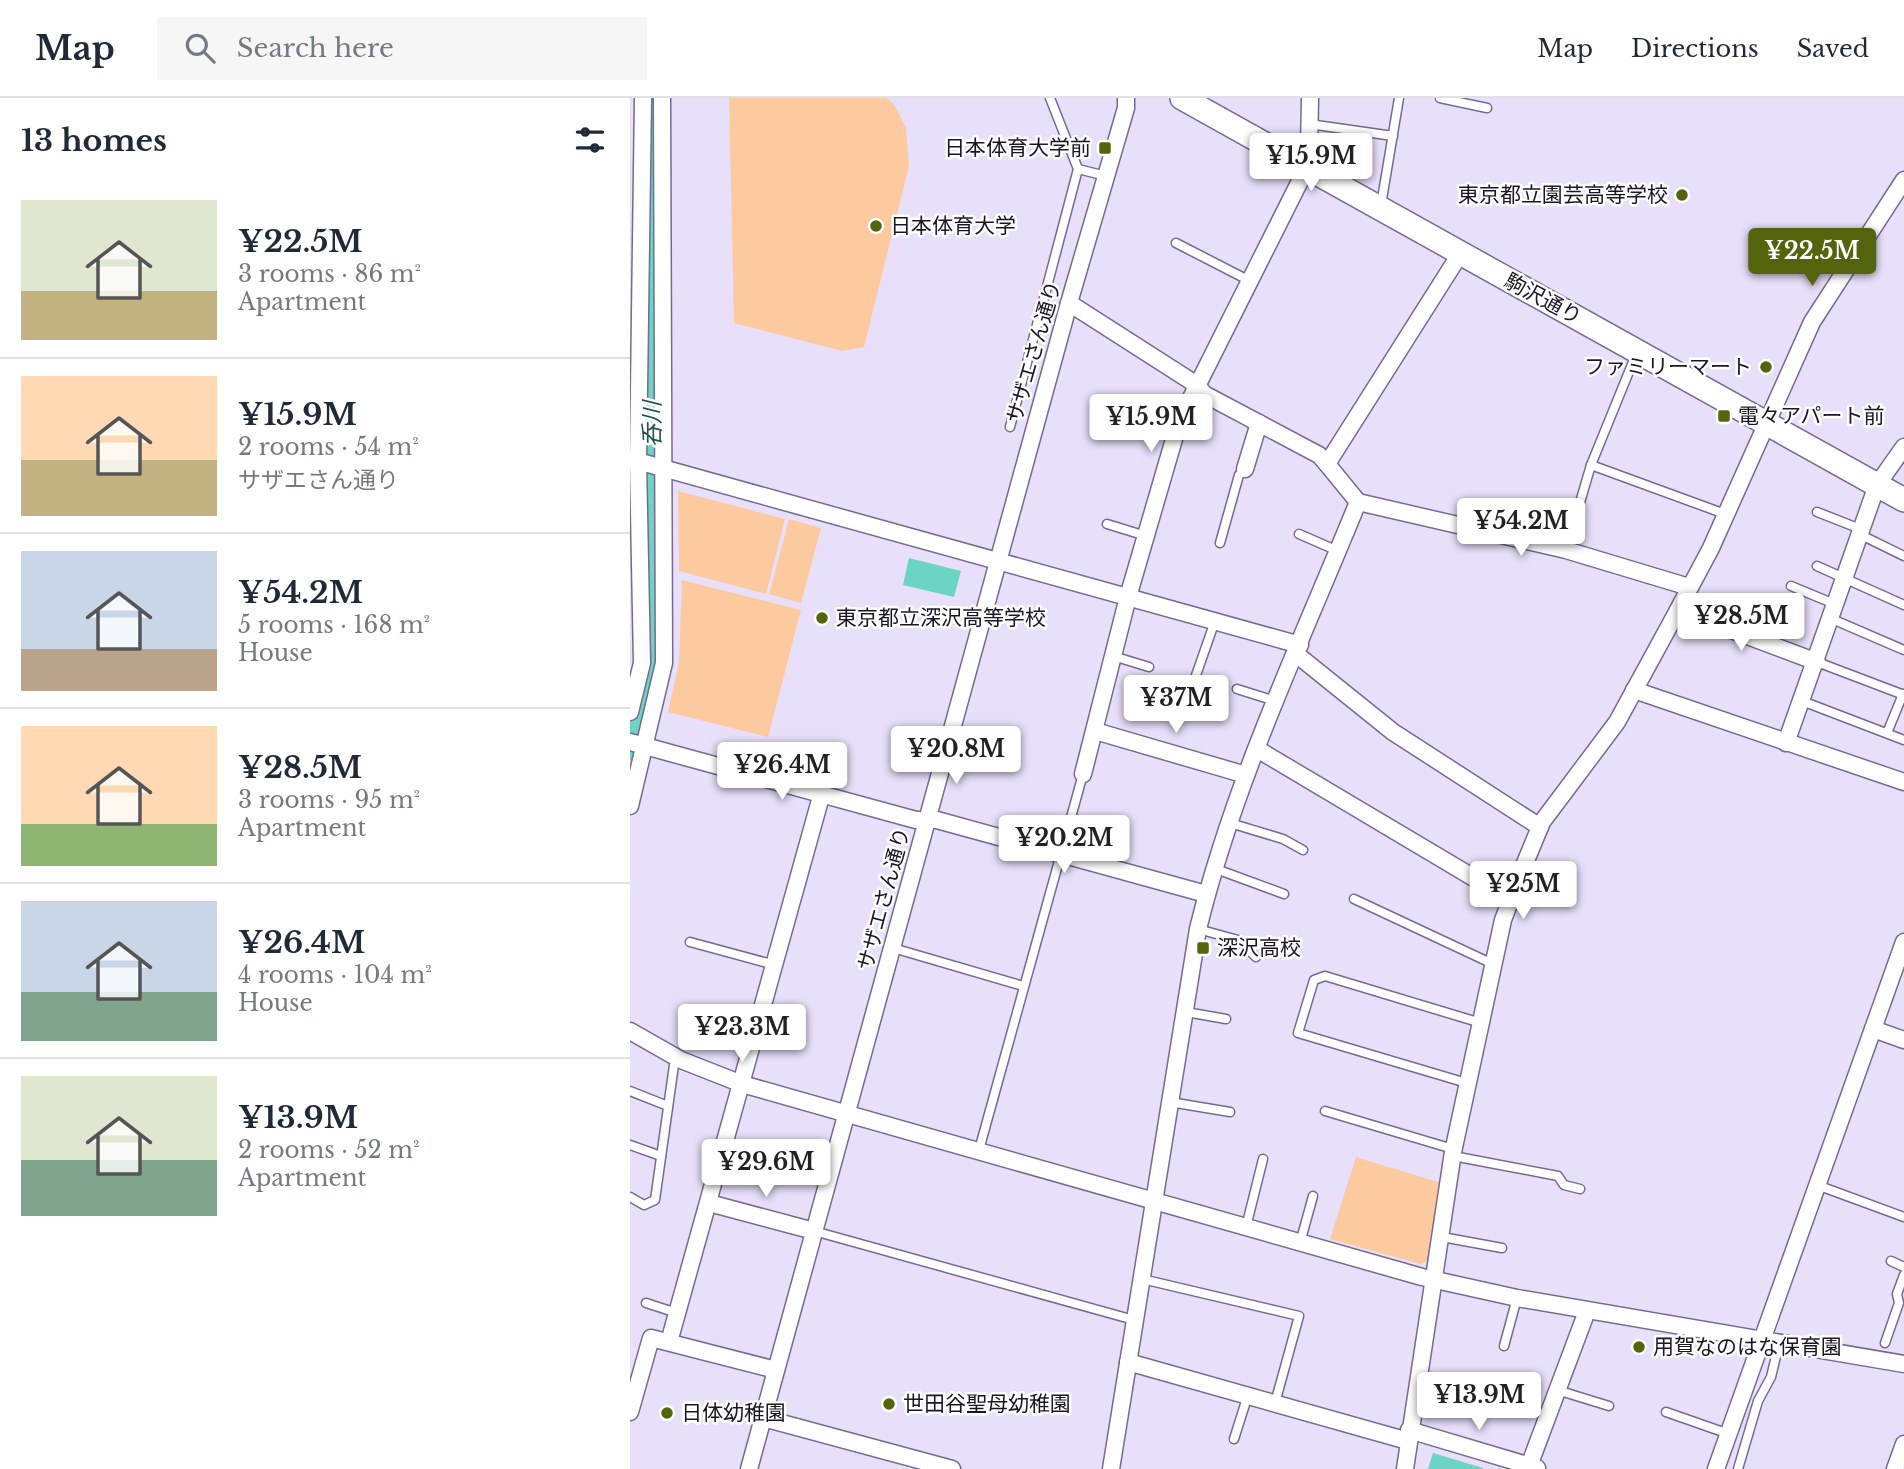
<!DOCTYPE html>
<meta charset="utf-8">
<style>
:root{--surface:#fff;--page:#f6f6f7;--text:#1f2937;--muted:#747a83;--line:#e0e1e3;--accent:#54640c}
body{margin:0;font-family:"Libre Baskerville","Noto Sans JP",serif;background:var(--page);color:var(--text);height:100vh;display:flex;flex-direction:column;font-size:26px;white-space:nowrap}
*{box-sizing:border-box;margin:0}
p{font-size:23px;color:var(--muted)}
.icon{flex:none;width:38px;height:38px;fill:none;stroke:currentColor;stroke-width:2;stroke-linecap:round;stroke-linejoin:round}
.map{position:relative;flex:1;overflow:hidden}
.sheet{display:flex;flex-direction:column;background:var(--surface);width:630px}
.sheet>*{flex:none}
.price{position:absolute;translate:-50% -60px;padding:0 16px;border-radius:7px;background:#fff;color:#222;font-size:23px;line-height:46px;filter:drop-shadow(0 2px 4px #0008)}
.price::after{content:'';position:absolute;left:50%;top:42px;width:21px;height:16px;margin-left:-10px;background:inherit;clip-path:polygon(0 0,100% 0,50% 100%)}
.price.active{background:var(--accent);color:#fff}
ul{padding:0;list-style:none}
li{display:flex;align-items:center;gap:21px;height:175px;padding:0 21px}
li+li{border-top:2px solid var(--line)}
li span{display:grid;place-items:center;flex:none;width:196px;height:140px;border-radius:0px;color:#555}
li>.icon{margin-inline-start:auto}
span .icon{width:84px;height:84px;fill:#fffc;stroke-width:1}
li b{font-size:30px}
h2{display:flex;justify-content:space-between;align-items:center;height:84px;padding:0 21px;font-size:30px}
header{display:flex;align-items:center;gap:42px;box-sizing:border-box;height:98px;padding:0 35px;background:var(--surface);border-bottom:2px solid var(--line)}
header strong{font-size:33px}
nav{display:flex;gap:38px;margin-inline-start:auto;font-size:24px}
.search{width:490px;height:63px;background:var(--page);display:flex;align-items:center;gap:18px;box-sizing:border-box;padding:0 24px;border-radius:0px;color:var(--muted);font-size:26px}
main{display:flex;flex:1;min-height:0}
.map>svg:first-child{display:block}
.green{fill:#fdcaa0}
.water{fill:#6bd4c2}
.lines{fill:none;stroke-linecap:round;stroke-linejoin:round}
.river{stroke:#6bd4c2;stroke-width:26}
.service-casing{stroke:#786991;stroke-width:11}
.minor-casing{stroke:#786991;stroke-width:19}
.secondary-casing{stroke:#786991;stroke-width:26}
.service{stroke:#fff;stroke-width:8}
.minor{stroke:#fff;stroke-width:16}
.secondary{stroke:#fff;stroke-width:23}
.poi-dot{fill:#54640c;stroke:#fff;stroke-width:2.5}
.labels{text-anchor:middle;stroke-width:5;stroke-linejoin:round;paint-order:stroke}
.poi-label{font-size:21px;fill:#1a1423;stroke:#fff;text-anchor:start}
.street-label{font-size:21px;fill:#1a1423;stroke:#fff}
.water-label{font-size:23px;font-style:italic;fill:#24524b;stroke:#fff}
</style>
<header>
<strong>Map</strong>
<div class="search"><svg class="icon" aria-label="search" viewBox="0 0 24 24"><circle cx="10" cy="10" r="6"/><path d="M15 15l6 6"/></svg>Search here</div>
<nav><a>Map</a><a>Directions</a><a>Saved</a></nav>
</header>
<main>
<section class="sheet">
<h2>13 homes<svg class="icon" aria-label="filters" viewBox="0 0 24 24"><path d="M4 7h16M4 17h16"/><circle cx="9" cy="7" r="2"/><circle cx="15" cy="17" r="2"/></svg></h2>
<ul>
<li><span style="background:linear-gradient(#dfe7d0 65%,#c2b280 0)"><svg class="icon" aria-label="home" viewBox="0 0 24 24"><path d="M3 11l9-7 9 7M6 9v11h12V9"/></svg></span><div><b>¥22.5M</b><p>3 rooms · 86 m²</p><p>Apartment</p></div></li>
<li><span style="background:linear-gradient(#ffd9b3 60%,#c2b280 0)"><svg class="icon" aria-label="home" viewBox="0 0 24 24"><path d="M3 11l9-7 9 7M6 9v11h12V9"/></svg></span><div><b>¥15.9M</b><p>2 rooms · 54 m²</p><p>サザエさん通り</p></div></li>
<li><span style="background:linear-gradient(#c9d6e8 70%,#b9a48a 0)"><svg class="icon" aria-label="home" viewBox="0 0 24 24"><path d="M3 11l9-7 9 7M6 9v11h12V9"/></svg></span><div><b>¥54.2M</b><p>5 rooms · 168 m²</p><p>House</p></div></li>
<li><span style="background:linear-gradient(#ffd9b3 70%,#8fb573 0)"><svg class="icon" aria-label="home" viewBox="0 0 24 24"><path d="M3 11l9-7 9 7M6 9v11h12V9"/></svg></span><div><b>¥28.5M</b><p>3 rooms · 95 m²</p><p>Apartment</p></div></li>
<li><span style="background:linear-gradient(#c9d6e8 65%,#7fa58c 0)"><svg class="icon" aria-label="home" viewBox="0 0 24 24"><path d="M3 11l9-7 9 7M6 9v11h12V9"/></svg></span><div><b>¥26.4M</b><p>4 rooms · 104 m²</p><p>House</p></div></li>
<li><span style="background:linear-gradient(#dfe7d0 60%,#7fa58c 0)"><svg class="icon" aria-label="home" viewBox="0 0 24 24"><path d="M3 11l9-7 9 7M6 9v11h12V9"/></svg></span><div><b>¥13.9M</b><p>2 rooms · 52 m²</p><p>Apartment</p></div></li>
</ul>
</section>
<div class="map">
<svg width="1274" height="1371" viewBox="0 0 1274 1371">
<rect width="100%" height="100%" fill="#e8dffb"/>
<g class="green">
<polygon points="18,0 29,0 30,566 0,690 0,642 19,560"/>
<polygon points="99,0 256,0 264,6 276,30 279,68 234,249 212,253 104,225"/>
<polygon points="48,393 155,421 136,496 49,473"/>
<polygon points="159,421 191,430 171,505 139,496"/>
<polygon points="52,482 171,512 138,639 38,614 49,564"/>
<polygon points="726,1059 811,1085 800,1162 790,1166 700,1141"/>
</g>
<g class="water">
<polygon points="279,460 331,473 324,499 273,487"/>
<polygon points="803,1355 853,1370 852,1371 798,1371"/>
</g>
<g class="lines">
<polyline class="river" points="0,649 22,562 22,0"/>
<g class="service-casing">
<g id="service">
<polyline points="420,0 448,71 476,78"/>
<polyline points="810,0 857,10"/>
<polyline points="679,26 763,38"/>
<polyline points="751,107 769,0"/>
<polyline points="546,145 620,183"/>
<polyline points="380,329 448,71"/>
<polyline points="961,367 1095,416"/>
<polyline points="1187,414 1233,432"/>
<polyline points="477,426 516,438"/>
<polyline points="669,436 708,453"/>
<polyline points="1231,437 1274,458"/>
<polyline points="590,445 609,377 615,371"/>
<polyline points="936,452 961,367 1007,254"/>
<polyline points="1187,468 1274,507"/>
<polyline points="1161,488 1207,507"/>
<polyline points="1202,521 1274,552"/>
<polyline points="483,558 519,569"/>
<polyline points="1187,564 1274,597"/>
<polyline points="564,583 585,523"/>
<polyline points="607,591 645,603"/>
<polyline points="1172,603 1274,642"/>
<polyline points="1257,635 1273,596"/>
<polyline points="600,725 653,741 673,752"/>
<polyline points="586,771 654,796"/>
<polyline points="724,801 865,867"/>
<polyline points="568,831 608,842 626,859"/>
<polyline points="60,844 145,867"/>
<polyline points="263,850 393,888"/>
<polyline points="556,914 596,921"/>
<polyline points="840,986 668,935 684,882 695,878 851,925"/>
<polyline points="0,993 38,1008"/>
<polyline points="540,1004 600,1014"/>
<polyline points="695,1013 823,1051"/>
<polyline points="0,1047 31,1058"/>
<polyline points="349,1052 453,676"/>
<polyline points="823,1058 928,1078 934,1087 950,1091"/>
<polyline points="1187,1087 1274,1119"/>
<polyline points="0,1099 14,1107 25,1102 45,960"/>
<polyline points="616,1129 633,1061"/>
<polyline points="184,1133 504,1222"/>
<polyline points="812,1139 872,1150"/>
<polyline points="670,1145 683,1098"/>
<polyline points="1261,1163 1274,1169"/>
<polyline points="512,1181 669,1218 645,1305"/>
<polyline points="16,1205 47,1215"/>
<polyline points="1255,1245 1269,1205 1267,1196 1274,1177"/>
<polyline points="874,1248 887,1200"/>
<polyline points="927,1292 979,1308"/>
<polyline points="1036,1314 1099,1336"/>
<polyline points="604,1341 618,1297"/>
<polyline points="1108,1371 1128,1303 1141,1279 1147,1254"/>
</g>
</g>
<g class="minor-casing">
<g id="minor">
<polyline points="439,205 567,287 574,296 689,357 697,366"/>
<polyline points="0,361 670,547"/>
<polyline points="615,371 629,325"/>
<polyline points="728,404 936,452 1059,489"/>
<polyline points="1048,512 1187,564"/>
<polyline points="666,556 763,634 910,729"/>
<polyline points="1004,592 1274,684"/>
<polyline points="0,614 12,565 8,363 13,0"/>
<polyline points="465,633 616,677"/>
<polyline points="0,644 286,722 307,722 576,796"/>
<polyline points="1156,645 1247,387 1274,349"/>
<polyline points="627,651 881,802"/>
<polyline points="453,676 498,499 549,324 671,81 679,51 680,0"/>
<polyline points="0,708 34,565 32,0"/>
<polyline points="1243,931 1274,942"/>
<polyline points="0,933 51,962 112,986 792,1179 887,1200 1274,1266"/>
<polyline points="79,1105 184,1133"/>
<polyline points="39,1244 192,695"/>
<polyline points="498,1264 778,1343"/>
<polyline points="0,1314 21,1240 146,1272"/>
<polyline points="133,1320 322,1371"/>
<polyline points="779,1332 907,1370"/>
<polyline points="899,1368 957,1213"/>
<polyline points="119,1371 439,205 496,10 496,0"/>
<path d="M 481,1371 L 568,831 C 604,684 671,544 728,404 L 697,366 L 830,156"/>
<polyline points="775,1371 823,1054 873,822 888,782 912,724 987,624 1048,512 1081,450 1182,224 1274,82"/>
<polyline points="1086,1371 1274,844"/>
<polyline points="1265,1371 1274,1346"/>
</g>
</g>
<g class="secondary-casing">
<polyline id="secondary" points="552,0 1274,402"/>
</g>
<use href="#service" class="service"/>
<use href="#minor" class="minor"/>
<use href="#secondary" class="secondary"/>
</g>
<g class="poi-dot">
<rect x="468" y="43" width="14" height="14" rx="3.5"/>
<circle cx="1052" cy="97" r="7"/>
<circle cx="246" cy="128" r="7"/>
<circle cx="1136" cy="269" r="7"/>
<rect x="1087" y="311" width="14" height="14" rx="3.5"/>
<circle cx="192" cy="520" r="7"/>
<rect x="566" y="843" width="14" height="14" rx="3.5"/>
<circle cx="1009" cy="1249" r="7"/>
<circle cx="259" cy="1306" r="7"/>
<circle cx="37" cy="1315" r="7"/>
</g>
<g class="labels">
<g class="poi-label">
<text x="461" y="57" text-anchor="end">日本体育大学前</text>
<text x="1038" y="104" text-anchor="end">東京都立園芸高等学校</text>
<text x="260" y="135">日本体育大学</text>
<text x="1122" y="276" text-anchor="end">ファミリーマート</text>
<text x="1108" y="325">電々アパート前</text>
<text x="206" y="527">東京都立深沢高等学校</text>
<text x="587" y="857">深沢高校</text>
<text x="1023" y="1256">用賀なのはな保育園</text>
<text x="273" y="1313">世田谷聖母幼稚園</text>
<text x="51" y="1322">日体幼稚園</text>
</g>
<g class="street-label">
<text transform="translate(913 201) rotate(28)" y="7">駒沢通り</text>
<text transform="translate(404 254) rotate(-74)" y="7">サザエさん通り</text>
<text transform="translate(254 801) rotate(-75)" y="7">サザエさん通り</text>
</g>
<g class="water-label">
<text transform="translate(22 326) rotate(-90)" y="8">呑川</text>
</g>
</g>
</svg>
<b class="price" style="left:681px;top:95px">¥15.9M</b>
<b class="price active" style="left:1182px;top:190px">¥22.5M</b>
<b class="price" style="left:521px;top:356px">¥15.9M</b>
<b class="price" style="left:891px;top:460px">¥54.2M</b>
<b class="price" style="left:1111px;top:555px">¥28.5M</b>
<b class="price" style="left:546px;top:637px">¥37M</b>
<b class="price" style="left:326px;top:688px">¥20.8M</b>
<b class="price" style="left:152px;top:704px">¥26.4M</b>
<b class="price" style="left:434px;top:777px">¥20.2M</b>
<b class="price" style="left:893px;top:823px">¥25M</b>
<b class="price" style="left:112px;top:966px">¥23.3M</b>
<b class="price" style="left:136px;top:1101px">¥29.6M</b>
<b class="price" style="left:849px;top:1334px">¥13.9M</b>
</div>
</main>
